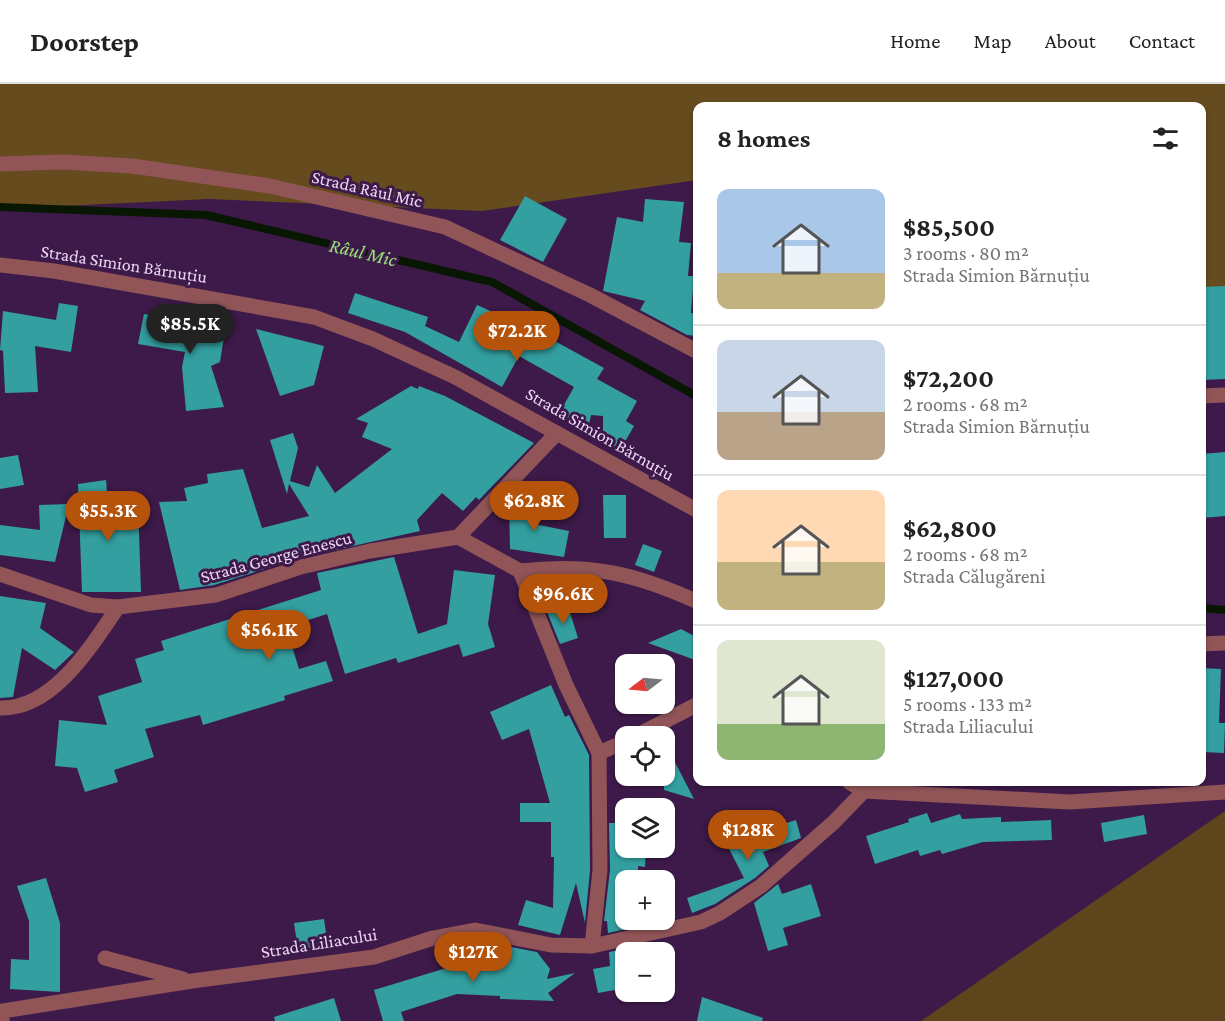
<!DOCTYPE html>
<meta charset="utf-8">
<style>
:root{--surface:#fff;--page:#f2f2f2;--text:#222;--muted:#767676;--line:#e0e0e0;--accent:#b45309}
body{margin:0;font-family:"Crimson Pro",serif;background:var(--page);color:var(--text);height:100vh;display:flex;flex-direction:column;font-size:22px;white-space:nowrap}
*{box-sizing:border-box;margin:0}
p{font-size:20px;color:var(--muted)}
.icon{flex:none;width:33px;height:33px;fill:none;stroke:currentColor;stroke-width:2;stroke-linecap:round;stroke-linejoin:round}
.map{position:relative;flex:1;overflow:hidden}
.drawer{position:absolute;left:693px;top:18px;width:513px;height:684px;display:flex;flex-direction:column;background:var(--surface);border-radius:12px;box-shadow:0 2px 4px #0004}
.drawer>*{flex:none}
.needle{width:39px;rotate:254deg}
.buttons{position:absolute;left:615px;top:570px;display:grid;gap:12px}
.buttons a{display:grid;place-items:center;width:60px;height:60px;border-radius:12px;background:var(--surface);box-shadow:0 2px 4px #0004;font-size:30px}
.price{position:absolute;translate:-50% -51px;padding:0 14px;border-radius:21px;background:var(--accent);color:#fff;font-size:20px;line-height:39px;filter:drop-shadow(0 2px 3px #0008)}
.price::after{content:'';position:absolute;left:50%;top:36px;width:18px;height:14px;margin-left:-9px;background:inherit;clip-path:polygon(0 0,100% 0,50% 100%)}
.price.current{background:#222;color:#fff}
ul{padding:0;list-style:none}
li{display:flex;align-items:center;gap:18px;height:150px;padding:0 24px}
li+li{border-top:2px solid var(--line)}
li span{display:grid;place-items:center;flex:none;width:168px;height:120px;border-radius:12px;color:#555}
li>.icon{margin-inline-start:auto}
span .icon{width:72px;height:72px;fill:#fffc;stroke-width:1}
li b{font-size:26px}
h2{display:flex;justify-content:space-between;align-items:center;height:72px;padding:0 24px;font-size:26px}
header{display:flex;align-items:center;gap:36px;box-sizing:border-box;height:84px;padding:0 30px;background:var(--surface);border-bottom:2px solid var(--line)}
header strong{font-size:28px}
nav{display:flex;gap:33px;margin-inline-start:auto;font-size:21px}
.map>svg:first-child{display:block}
.green{fill:#5e451c}
.forest{fill:#664b1e}
.lines{fill:none;stroke-linecap:round;stroke-linejoin:round}
.stream{stroke:#081702;stroke-width:8}
.building{fill:#339fa0}
.minor{stroke:#915558;stroke-width:15}
.tertiary{stroke:#915558;stroke-width:15}
.labels{text-anchor:middle;stroke-width:6;stroke-linejoin:round;paint-order:stroke}
.street-label{font-size:18px;fill:#ebd6f4;stroke:#3d1a49}
.water-label{font-size:20px;font-style:italic;fill:#9ade7a;stroke:#3d1a49}
</style>
<header>
<strong>Doorstep</strong>
<nav><a>Home</a><a>Map</a><a>About</a><a>Contact</a></nav>
</header>
<div class="map">
<svg width="1225" height="937" viewBox="0 0 1225 937">
<rect width="100%" height="100%" fill="#3d1a49"/>
<polygon class="green" points="1225,727 1225,937 921,937"/>
<polygon class="forest" points="0,0 1225,0 1225,236 1208,237 1202,234 1202,22 698,22 697,96 482,127 209,115 0,125"/>
<g class="lines">
<g class="stream">
<polyline points="0,123 206,131 492,198 698,313"/>
<polyline points="1202,524 1225,526"/>
</g>
</g>
<g class="building">
<polygon points="525,112 567,135 543,178 500,156"/>
<polygon points="645,115 684,118 679,158 691,159 688,192 694,192 691,229 698,230 698,252 687,251 640,226 645,217 603,207 617,133 643,138"/>
<polygon points="1225,202 1225,295 1203,296 1202,203"/>
<polygon points="355,209 428,233 425,242 459,258 477,221 542,250 604,284 597,295 637,317 626,337 634,342 619,368 603,359 603,332 591,331 587,350 557,333 574,303 519,272 502,303 405,248 348,229"/>
<polygon points="59,219 78,222 71,268 35,262 38,308 5,309 3,267 0,266 3,227 56,236"/>
<polygon points="144,230 190,238 190,234 226,240 220,278 211,282 224,323 186,327 182,283 185,268 138,260"/>
<polygon points="256,245 324,262 314,301 280,312"/>
<polygon points="411,302 418,305 419,302 445,312 534,359 479,416 476,413 463,427 442,409 417,436 420,447 299,474 214,501 180,506 159,418 187,417 184,404 208,399 207,390 243,385 262,444 309,432 289,400 287,410 270,356 293,349 298,364 290,397 309,403 317,381 335,409 392,365 362,353 368,339 356,335"/>
<polygon points="1225,368 1225,432 1202,434 1202,370"/>
<polygon points="18,371 24,401 0,405 0,374"/>
<polygon points="106,396 108,419 138,418 141,508 82,508 78,400"/>
<polygon points="603,411 626,411 626,454 604,454"/>
<polygon points="533,417 534,440 569,447 564,473 510,465 509,418"/>
<polygon points="69,420 55,478 0,471 0,441 40,446 39,421"/>
<polygon points="643,460 662,467 654,488 635,481"/>
<polygon points="394,473 418,550 447,540 454,486 495,491 488,540 495,563 463,573 459,560 398,579 396,574 345,590 327,530 286,543 299,585 326,577 333,597 284,612 285,616 203,641 200,631 145,645 154,673 114,686 118,698 85,708 77,684 55,682 59,636 107,641 98,612 142,598 135,575 164,566 161,557 321,506 317,489"/>
<polygon points="0,512 46,519 40,544 74,568 55,586 22,564 13,613 0,614"/>
<polygon points="568,522 578,554 560,560 547,528"/>
<polygon points="681,545 698,554 698,577 648,559"/>
<polygon points="1202,584 1221,585 1219,639 1225,639 1224,669 1202,668"/>
<polygon points="551,601 565,633 569,631 589,671 590,786 585,839 576,799 560,851 518,841 526,816 553,824 554,773 551,773 551,738 520,738 520,719 550,719 529,645 502,656 490,628"/>
<polygon points="664,657 694,715 664,706"/>
<polygon points="927,729 931,739 960,730 962,735 1001,733 1001,738 1051,736 1052,756 983,758 942,770 940,766 920,772 918,766 875,780 866,752 909,738 908,735"/>
<polygon points="1144,731 1147,750 1104,758 1101,739"/>
<polygon points="796,736 801,754 763,768 769,782 755,794 715,820 692,829 687,814 744,794 726,759 745,749 747,752"/>
<polygon points="609,739 626,739 626,764 646,764 645,783 638,782 638,796 626,796 626,845 608,849 607,837 604,837 610,786"/>
<polygon points="46,794 60,839 60,908 10,905 11,875 29,876 29,837 17,802"/>
<polygon points="778,800 782,810 811,800 821,832 783,844 788,861 768,867 754,819"/>
<polygon points="324,835 328,863 298,866 294,839"/>
<polygon points="511,863 537,868 550,885 547,895 575,889 548,909 554,917 500,915 500,912 457,910 401,928 404,937 383,937 374,906 476,875 503,876 506,866 510,867"/>
<polygon points="626,865 626,904 598,909 593,885 610,882 609,868"/>
<polygon points="702,913 763,934 762,937 697,937"/>
<polygon points="334,914 341,937 275,937 274,933"/>
</g>
<g class="lines">
<g class="minor">
<polyline points="0,181 54,187 314,233 373,255 455,293 698,427"/>
<polyline points="458,453 520,487 566,601 599,669 600,786 592,862"/>
<path d="M 520,487 C 590,479 634,489 698,518"/>
<polyline points="0,490 91,521 118,523 216,511 301,483 370,467 458,453 557,349"/>
<polyline points="1202,560 1225,559"/>
<path d="M 0,624 C 53,626 92,561 118,523"/>
<polyline points="636,652 698,620"/>
<polyline points="599,669 626,657"/>
<polyline points="849,698 864,707 1070,718 1225,708"/>
<polyline points="105,874 183,895"/>
<polyline points="2,937 3,927 192,897 374,873 433,854 475,846 551,861 592,862 701,838 720,829 761,802 834,738 864,707"/>
</g>
<g class="tertiary">
<polyline points="0,80 62,78 132,82 270,102 445,143 590,211 698,268"/>
<polyline points="1202,312 1225,311"/>
</g>
</g>
<g class="labels">
<g class="street-label">
<text transform="translate(367 105) rotate(13)" y="6">Strada Râul Mic</text>
<text transform="translate(124 180) rotate(9)" y="6">Strada Simion Bărnuțiu</text>
<text transform="translate(600 350) rotate(30)" y="6">Strada Simion Bărnuțiu</text>
<text transform="translate(276 473) rotate(-15)" y="6">Strada George Enescu</text>
<text transform="translate(319 859) rotate(-9)" y="6">Strada Liliacului</text>
</g>
<g class="water-label">
<text transform="translate(363 168) rotate(13)" y="7">Râul Mic</text>
</g>
</g>
</svg>
<div class="buttons">
<a><svg class="needle" viewBox="-14 -14 28 28"><path d="M0-13l5 13h-10z" fill="#e53935"/><path d="M0 13l5-13h-10z" fill="#767676"/></svg></a>
<a><svg class="icon" aria-label="locate" viewBox="0 0 24 24"><circle cx="12" cy="12" r="6"/><path d="M12 2v4M12 18v4M2 12h4M18 12h4"/></svg></a>
<a><svg class="icon" aria-label="layers" viewBox="0 0 24 24"><path d="M12 4l9 5-9 5-9-5zM3 14l9 5 9-5"/></svg></a>
<a>+</a>
<a>−</a>
</div>
<b class="price current" style="left:190px;top:271px">$85.5K</b>
<b class="price" style="left:517px;top:278px">$72.2K</b>
<b class="price" style="left:534px;top:448px">$62.8K</b>
<b class="price" style="left:108px;top:458px">$55.3K</b>
<b class="price" style="left:563px;top:541px">$96.6K</b>
<b class="price" style="left:269px;top:577px">$56.1K</b>
<b class="price" style="left:748px;top:777px">$128K</b>
<b class="price" style="left:473px;top:899px">$127K</b>
<section class="drawer">
<h2>8 homes<svg class="icon" aria-label="filters" viewBox="0 0 24 24"><path d="M4 7h16M4 17h16"/><circle cx="9" cy="7" r="2"/><circle cx="15" cy="17" r="2"/></svg></h2>
<ul>
<li><span style="background:linear-gradient(#a9c7e8 70%,#c2b280 0)"><svg class="icon" aria-label="home" viewBox="0 0 24 24"><path d="M3 11l9-7 9 7M6 9v11h12V9"/></svg></span><div><b>$85,500</b><p>3 rooms · 80 m²</p><p>Strada Simion Bărnuțiu</p></div></li>
<li><span style="background:linear-gradient(#c9d6e8 60%,#b9a48a 0)"><svg class="icon" aria-label="home" viewBox="0 0 24 24"><path d="M3 11l9-7 9 7M6 9v11h12V9"/></svg></span><div><b>$72,200</b><p>2 rooms · 68 m²</p><p>Strada Simion Bărnuțiu</p></div></li>
<li><span style="background:linear-gradient(#ffd9b3 60%,#c2b280 0)"><svg class="icon" aria-label="home" viewBox="0 0 24 24"><path d="M3 11l9-7 9 7M6 9v11h12V9"/></svg></span><div><b>$62,800</b><p>2 rooms · 68 m²</p><p>Strada Călugăreni</p></div></li>
<li><span style="background:linear-gradient(#dfe7d0 70%,#8fb573 0)"><svg class="icon" aria-label="home" viewBox="0 0 24 24"><path d="M3 11l9-7 9 7M6 9v11h12V9"/></svg></span><div><b>$127,000</b><p>5 rooms · 133 m²</p><p>Strada Liliacului</p></div></li>
</ul>
</section>
</div>
